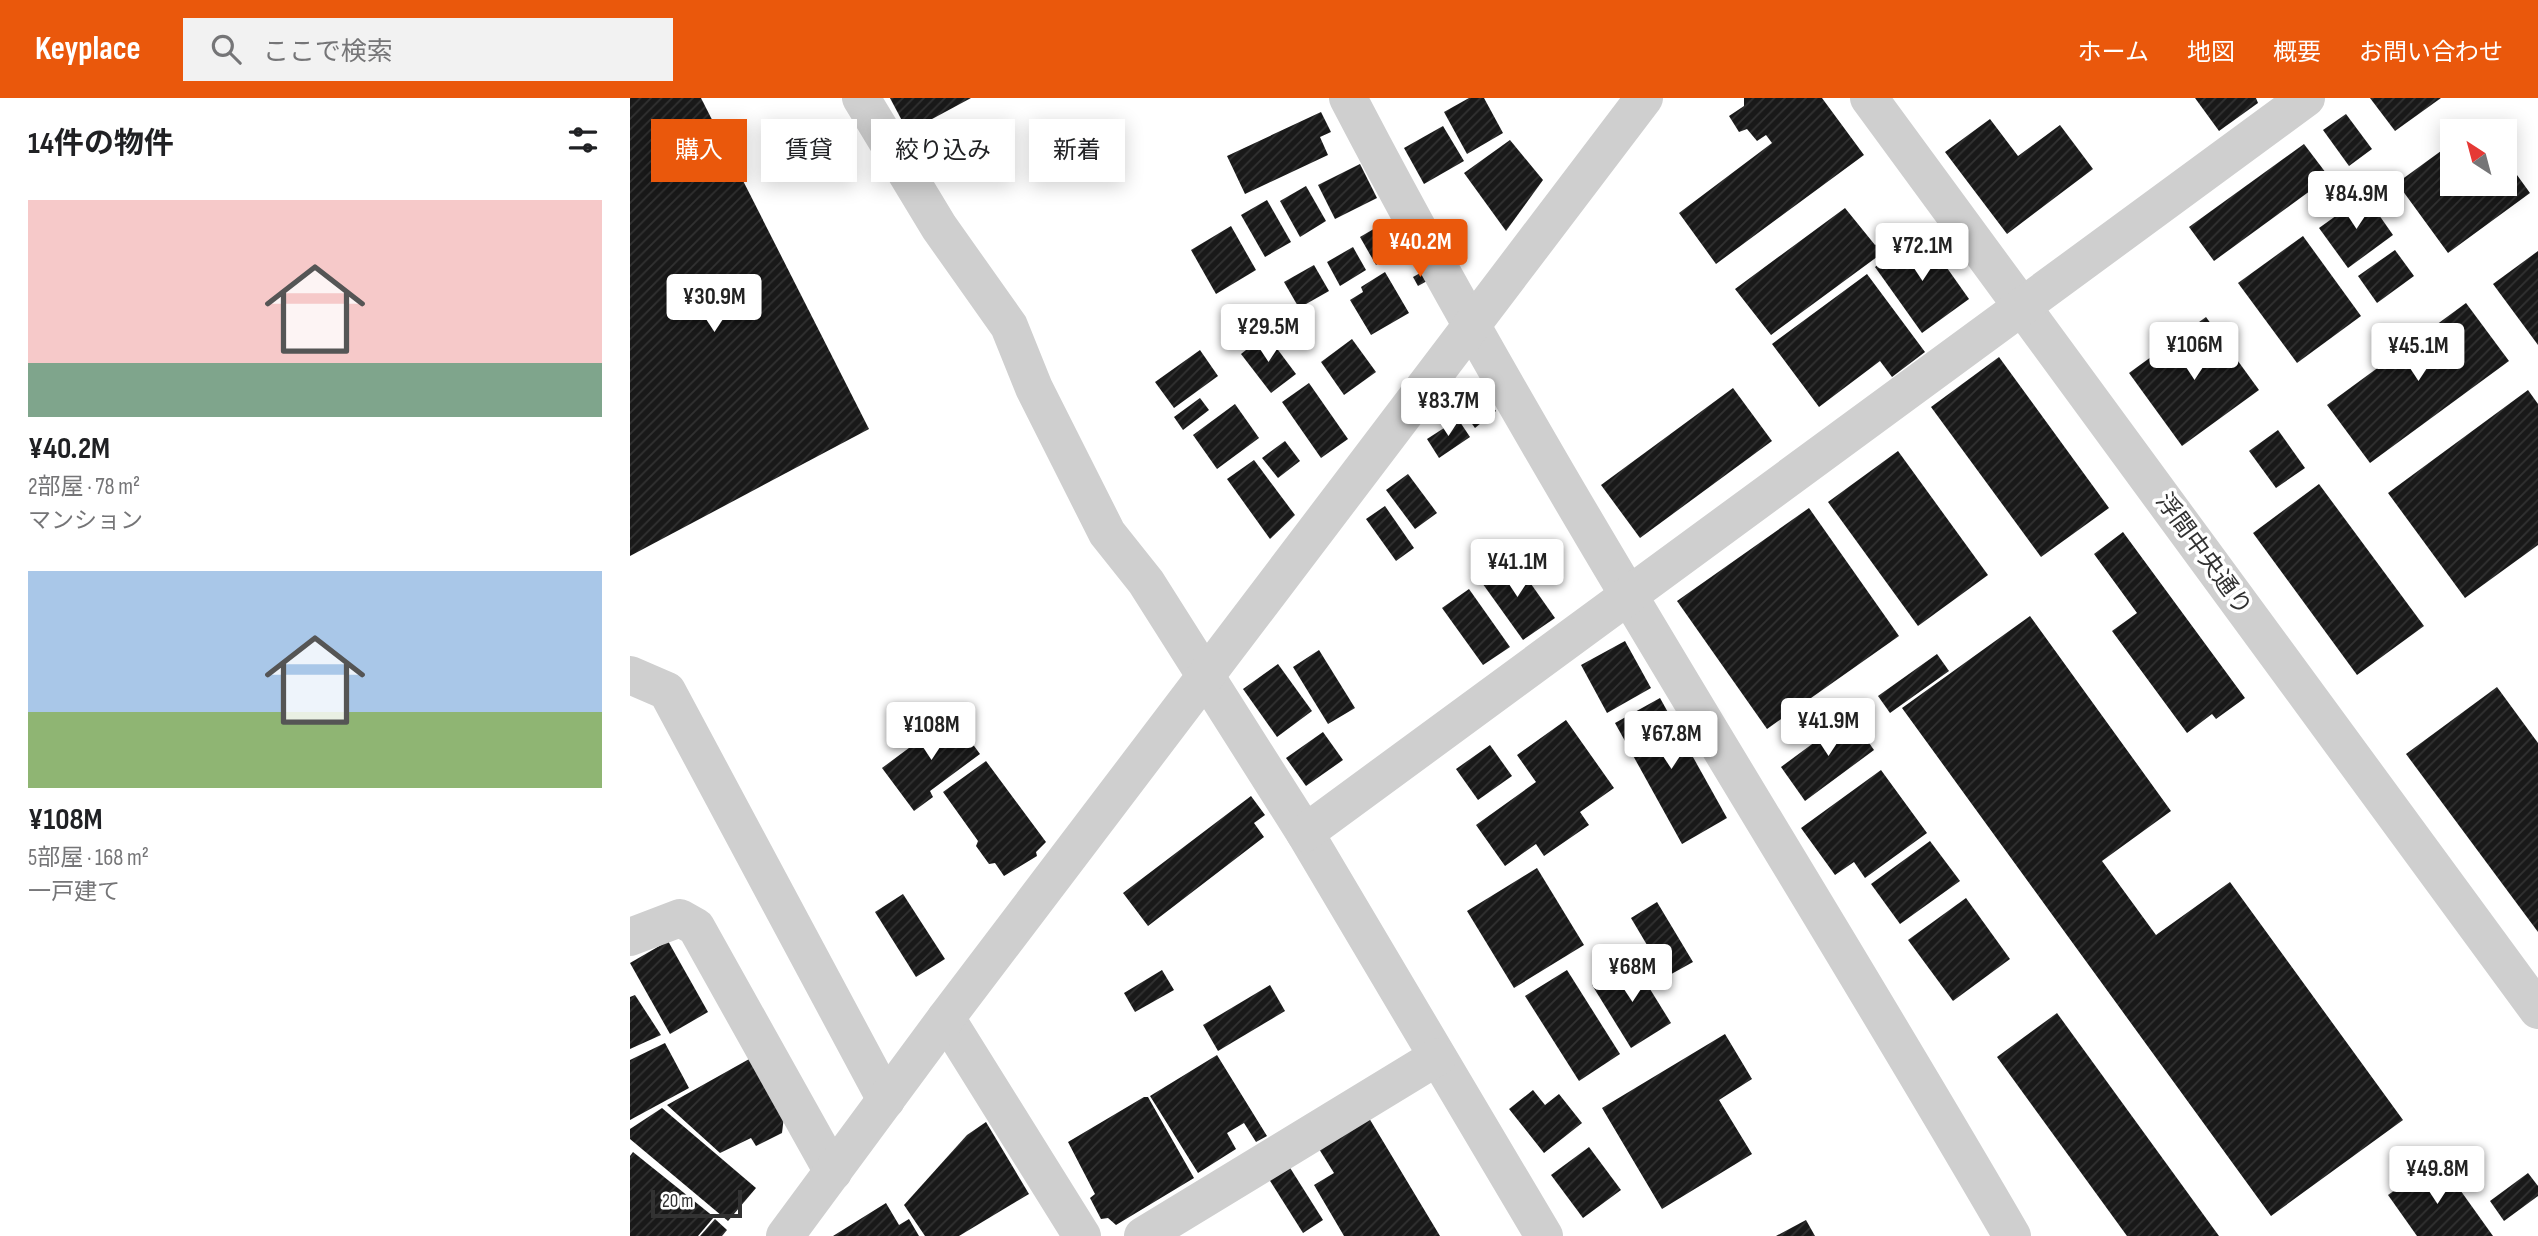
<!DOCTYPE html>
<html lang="ja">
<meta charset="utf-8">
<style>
:root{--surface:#fff;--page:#f2f2f2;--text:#202124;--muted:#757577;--accent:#ea580c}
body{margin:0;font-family:"Sofia Sans Condensed","Noto Sans JP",sans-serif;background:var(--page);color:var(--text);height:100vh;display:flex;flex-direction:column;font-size:26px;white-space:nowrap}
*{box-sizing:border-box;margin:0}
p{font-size:23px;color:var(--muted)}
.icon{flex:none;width:38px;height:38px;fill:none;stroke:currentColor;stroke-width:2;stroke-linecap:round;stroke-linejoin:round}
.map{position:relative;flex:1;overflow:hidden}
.sheet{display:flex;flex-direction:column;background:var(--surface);width:630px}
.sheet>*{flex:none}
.guide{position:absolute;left:21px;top:21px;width:665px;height:63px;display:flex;gap:14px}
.needle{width:46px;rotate:324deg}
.buttons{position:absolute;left:1810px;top:21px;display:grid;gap:14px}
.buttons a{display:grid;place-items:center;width:77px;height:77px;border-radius:0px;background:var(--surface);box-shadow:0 4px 18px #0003;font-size:35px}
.scale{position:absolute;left:21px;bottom:18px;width:91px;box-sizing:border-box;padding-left:7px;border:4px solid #323232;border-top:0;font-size:19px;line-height:24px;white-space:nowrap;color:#323232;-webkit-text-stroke:5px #fff;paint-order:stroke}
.price{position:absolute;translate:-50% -60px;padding:0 16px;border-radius:7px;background:#fff;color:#222;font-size:23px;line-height:46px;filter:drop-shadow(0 2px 4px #0008)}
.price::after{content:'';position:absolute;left:50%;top:42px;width:21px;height:16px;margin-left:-10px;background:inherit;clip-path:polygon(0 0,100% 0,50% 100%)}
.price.selected{background:var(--accent);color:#fff}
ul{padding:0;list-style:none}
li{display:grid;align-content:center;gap:14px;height:371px;padding:0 28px}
li span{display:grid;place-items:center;height:217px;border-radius:0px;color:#555}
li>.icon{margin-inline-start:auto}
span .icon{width:126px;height:126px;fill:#fffc;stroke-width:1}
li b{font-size:30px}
h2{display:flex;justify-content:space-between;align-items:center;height:84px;padding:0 28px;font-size:30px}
.pill{padding:0 24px;border-radius:0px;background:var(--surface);box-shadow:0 4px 18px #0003;font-size:24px;line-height:63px}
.pill.selected{background:var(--accent);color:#fff}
header{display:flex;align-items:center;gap:42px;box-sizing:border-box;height:98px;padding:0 35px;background:var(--accent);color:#fff}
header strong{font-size:33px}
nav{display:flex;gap:38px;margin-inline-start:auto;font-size:24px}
.search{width:490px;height:63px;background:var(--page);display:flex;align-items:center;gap:18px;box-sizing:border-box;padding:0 24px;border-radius:0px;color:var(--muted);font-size:26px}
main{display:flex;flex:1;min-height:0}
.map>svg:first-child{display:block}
.building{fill:url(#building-hatch)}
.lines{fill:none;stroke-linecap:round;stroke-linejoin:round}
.minor{stroke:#cfcfcf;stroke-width:38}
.labels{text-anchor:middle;stroke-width:7;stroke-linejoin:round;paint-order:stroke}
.street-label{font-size:24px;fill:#323232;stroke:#fff}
</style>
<header>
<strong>Keyplace</strong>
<div class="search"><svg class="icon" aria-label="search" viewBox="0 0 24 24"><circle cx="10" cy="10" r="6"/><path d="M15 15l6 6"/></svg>ここで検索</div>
<nav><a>ホーム</a><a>地図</a><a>概要</a><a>お問い合わせ</a></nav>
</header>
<main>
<section class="sheet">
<h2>14件の物件<svg class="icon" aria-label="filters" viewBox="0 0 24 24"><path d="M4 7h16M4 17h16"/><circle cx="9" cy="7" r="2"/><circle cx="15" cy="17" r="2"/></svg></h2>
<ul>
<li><span style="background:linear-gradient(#f6c9c9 75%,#7fa58c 0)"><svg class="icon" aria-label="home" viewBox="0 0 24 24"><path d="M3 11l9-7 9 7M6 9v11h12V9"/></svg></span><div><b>¥40.2M</b><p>2部屋 · 78 m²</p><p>マンション</p></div></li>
<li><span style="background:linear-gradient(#a9c7e8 65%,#8fb573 0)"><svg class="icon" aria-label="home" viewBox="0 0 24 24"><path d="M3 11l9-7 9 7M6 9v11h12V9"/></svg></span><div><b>¥108M</b><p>5部屋 · 168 m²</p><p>一戸建て</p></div></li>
</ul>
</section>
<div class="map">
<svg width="1908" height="1138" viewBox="0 0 1908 1138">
<defs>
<pattern id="building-hatch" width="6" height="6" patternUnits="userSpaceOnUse" patternTransform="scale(1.75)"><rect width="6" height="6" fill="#191919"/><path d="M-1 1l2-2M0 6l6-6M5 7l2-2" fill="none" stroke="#323232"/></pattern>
</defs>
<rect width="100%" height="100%" fill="#fff"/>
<g class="building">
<polygon points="0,0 71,0 239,331 0,458"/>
<polygon points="260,0 341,0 278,34"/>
<polygon points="839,0 854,0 873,35 837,56 814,14"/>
<polygon points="1114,0 1192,0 1234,57 1086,166 1049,115 1142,45 1136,37 1127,43 1117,31 1109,34 1099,18 1114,8"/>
<polygon points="1565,0 1626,0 1628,5 1589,33"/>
<polygon points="1740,0 1811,0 1765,33"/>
<polygon points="691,14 701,34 690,39 698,57 615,96 597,58"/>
<polygon points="1716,16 1742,51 1719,68 1693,32"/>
<polygon points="1360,21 1388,58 1430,27 1463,71 1377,136 1315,54"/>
<polygon points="1849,25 1855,33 1837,33"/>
<polygon points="813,28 834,63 794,86 774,50"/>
<polygon points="880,42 913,82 876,133 834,75"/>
<polygon points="1822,45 1822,86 1874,86 1874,59 1900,95 1818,155 1767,85"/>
<polygon points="1674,46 1699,79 1584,163 1559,129"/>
<polygon points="730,66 747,100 705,121 688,87"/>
<polygon points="676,88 696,123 670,139 650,103"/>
<polygon points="1735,97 1763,137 1718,170 1689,130"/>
<polygon points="637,102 661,144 635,159 611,117"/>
<polygon points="1215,110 1245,147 1265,134 1270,142 1141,237 1105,191"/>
<polygon points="759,122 775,150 746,167 730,139"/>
<polygon points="601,128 626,172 586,196 561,152"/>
<polygon points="1293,136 1339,201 1292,235 1245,169"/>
<polygon points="1673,138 1731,218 1667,265 1608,185"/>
<polygon points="723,149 736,172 710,188 697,164"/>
<polygon points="1765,152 1784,178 1747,205 1728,178"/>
<polygon points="1908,153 1908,247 1863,186"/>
<polygon points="684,167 699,193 669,210 654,184"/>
<polygon points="755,174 779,215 741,237 720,202 733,194 731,189"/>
<polygon points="792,174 797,183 788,188 783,179"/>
<polygon points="1237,176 1295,254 1262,279 1250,263 1189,309 1142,246"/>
<polygon points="1836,205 1879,263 1740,365 1697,307"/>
<polygon points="1576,219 1629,292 1552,348 1499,275"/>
<polygon points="636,236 666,276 641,295 611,256"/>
<polygon points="722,241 746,274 714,297 691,264"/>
<polygon points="570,252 588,278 544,310 525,284"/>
<polygon points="1369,259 1479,410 1411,459 1301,309"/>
<polygon points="679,285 718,341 691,360 652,304"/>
<polygon points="1103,290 1142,343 1010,440 971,387"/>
<polygon points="1898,292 1908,306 1908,447 1835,500 1758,395"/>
<polygon points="853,296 866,313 845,330 832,312"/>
<polygon points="570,300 579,312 553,332 544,319"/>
<polygon points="605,306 629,340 587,371 563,337"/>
<polygon points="828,321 840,339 809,360 797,341"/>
<polygon points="1648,332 1675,370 1646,390 1619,353"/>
<polygon points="655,343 670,363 648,380 632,360"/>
<polygon points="1268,353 1358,477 1288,528 1198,404"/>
<polygon points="624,362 665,417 640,441 597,381"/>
<polygon points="778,376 807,415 785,431 756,392"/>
<polygon points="1689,386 1794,528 1727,577 1623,435"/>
<polygon points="755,408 784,450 766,463 736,421"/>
<polygon points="1179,410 1269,538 1137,631 1047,503"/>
<polygon points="1493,434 1615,600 1586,621 1582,616 1557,635 1482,533 1507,515 1464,456"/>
<polygon points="882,459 925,520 893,542 850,482"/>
<polygon points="839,491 880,549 853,567 812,510"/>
<polygon points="1400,518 1541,713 1472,763 1526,837 1600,784 1773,1022 1641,1118 1272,610"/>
<polygon points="995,543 1021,590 977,615 951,567"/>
<polygon points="689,552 725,610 698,626 663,569"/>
<polygon points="1307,556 1319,573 1260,615 1248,598"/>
<polygon points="648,566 682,613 647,639 613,591"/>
<polygon points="1867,589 1908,645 1908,834 1776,656"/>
<polygon points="1030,600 1097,720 1052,746 985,625"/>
<polygon points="322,618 350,656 300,693 303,699 284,713 252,670"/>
<polygon points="1220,618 1244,652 1175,703 1151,669"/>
<polygon points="936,622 984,690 950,714 959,727 914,758 906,746 875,768 846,727 906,684 887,657"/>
<polygon points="693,634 713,662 676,688 656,660"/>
<polygon points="860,647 882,678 848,702 826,671"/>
<polygon points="356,663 416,744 406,754 407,758 374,778 365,765 359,766 346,748 348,743 313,694"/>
<polygon points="1251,672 1297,735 1235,780 1224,764 1205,777 1171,730"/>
<polygon points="621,698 635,717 624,725 634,739 518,828 493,795"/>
<polygon points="1300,743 1330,783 1270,826 1241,786"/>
<polygon points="907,770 954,847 884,890 837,813"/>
<polygon points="273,796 315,861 286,879 245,814"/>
<polygon points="1336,800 1380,861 1323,903 1278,842"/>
<polygon points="1027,804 1063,864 1036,879 1001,820"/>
<polygon points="38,843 78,914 40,936 0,865"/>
<polygon points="1002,862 1041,925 1001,950 962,887"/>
<polygon points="532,872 544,892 505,914 494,895"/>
<polygon points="937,872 990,956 949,983 895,898"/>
<polygon points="640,887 655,913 588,953 573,927"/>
<polygon points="5,897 31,937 0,951 0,899"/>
<polygon points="1427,915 1589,1138 1497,1138 1367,959"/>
<polygon points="1095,936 1122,981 1089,1002 1122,1056 1032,1111 972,1010"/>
<polygon points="35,945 59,990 0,1022 0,962"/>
<polygon points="587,957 637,1038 626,1044 614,1025 597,1035 606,1051 568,1075 520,998"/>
<polygon points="121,960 154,1018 152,1035 126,1048 121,1040 90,1055 37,1007"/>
<polygon points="903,992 915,1007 929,996 952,1025 914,1055 879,1011"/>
<polygon points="514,999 518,999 564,1080 486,1127 478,1120 471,1121 460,1100 465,1096 438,1044"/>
<polygon points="32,1010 126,1090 98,1123 0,1041 0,1031"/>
<polygon points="739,1020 810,1138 714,1138 684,1087 704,1075 689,1051"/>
<polygon points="356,1024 399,1096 329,1138 295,1138 274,1107 337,1037"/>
<polygon points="959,1049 991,1092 953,1120 921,1077"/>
<polygon points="3,1054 84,1119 68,1138 0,1138 0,1058"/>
<polygon points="1808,1061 1863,1138 1787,1138 1758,1097"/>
<polygon points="657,1065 693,1122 673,1135 637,1078"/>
<polygon points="1898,1075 1908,1088 1908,1098 1874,1123 1860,1103"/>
<polygon points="256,1105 269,1127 279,1121 289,1138 203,1138"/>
<polygon points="85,1121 97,1132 92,1138 70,1138"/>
<polygon points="1176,1122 1185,1138 1146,1138"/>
</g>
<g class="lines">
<g class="minor">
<polyline points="231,0 309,129 379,228 404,290 477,435 516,484 675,735 914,1138"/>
<path d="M 718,0 C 921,390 1162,758 1382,1138"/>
<polyline points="1239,0 1908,912"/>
<polyline points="0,577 37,593 256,1002"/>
<polyline points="675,735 1676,0"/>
<polyline points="0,839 50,820 66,829 203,1074"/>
<polyline points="316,920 452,1138"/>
<polyline points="155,1138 316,920 1014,0"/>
<polyline points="513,1138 807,959"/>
</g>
</g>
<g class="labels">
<g class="street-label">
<text transform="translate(1574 456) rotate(54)" y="8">浮間中央通り</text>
</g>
</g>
</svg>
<div class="buttons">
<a><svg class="needle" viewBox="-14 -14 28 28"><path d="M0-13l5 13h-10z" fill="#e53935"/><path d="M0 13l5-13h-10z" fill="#757577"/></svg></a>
</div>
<div class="scale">20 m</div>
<b class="price" style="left:1726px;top:133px">¥84.9M</b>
<b class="price selected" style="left:790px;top:181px">¥40.2M</b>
<b class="price" style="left:1292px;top:185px">¥72.1M</b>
<b class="price" style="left:84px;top:236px">¥30.9M</b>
<b class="price" style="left:638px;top:266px">¥29.5M</b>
<b class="price" style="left:1564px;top:284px">¥106M</b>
<b class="price" style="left:1788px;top:285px">¥45.1M</b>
<b class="price" style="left:818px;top:340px">¥83.7M</b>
<b class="price" style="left:887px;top:501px">¥41.1M</b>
<b class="price" style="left:1198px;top:660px">¥41.9M</b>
<b class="price" style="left:301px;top:664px">¥108M</b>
<b class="price" style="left:1041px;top:673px">¥67.8M</b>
<b class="price" style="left:1002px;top:906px">¥68M</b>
<b class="price" style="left:1807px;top:1108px">¥49.8M</b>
<div class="guide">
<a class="pill selected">購入</a>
<a class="pill">賃貸</a>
<a class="pill">絞り込み</a>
<a class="pill">新着</a>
</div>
</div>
</main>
